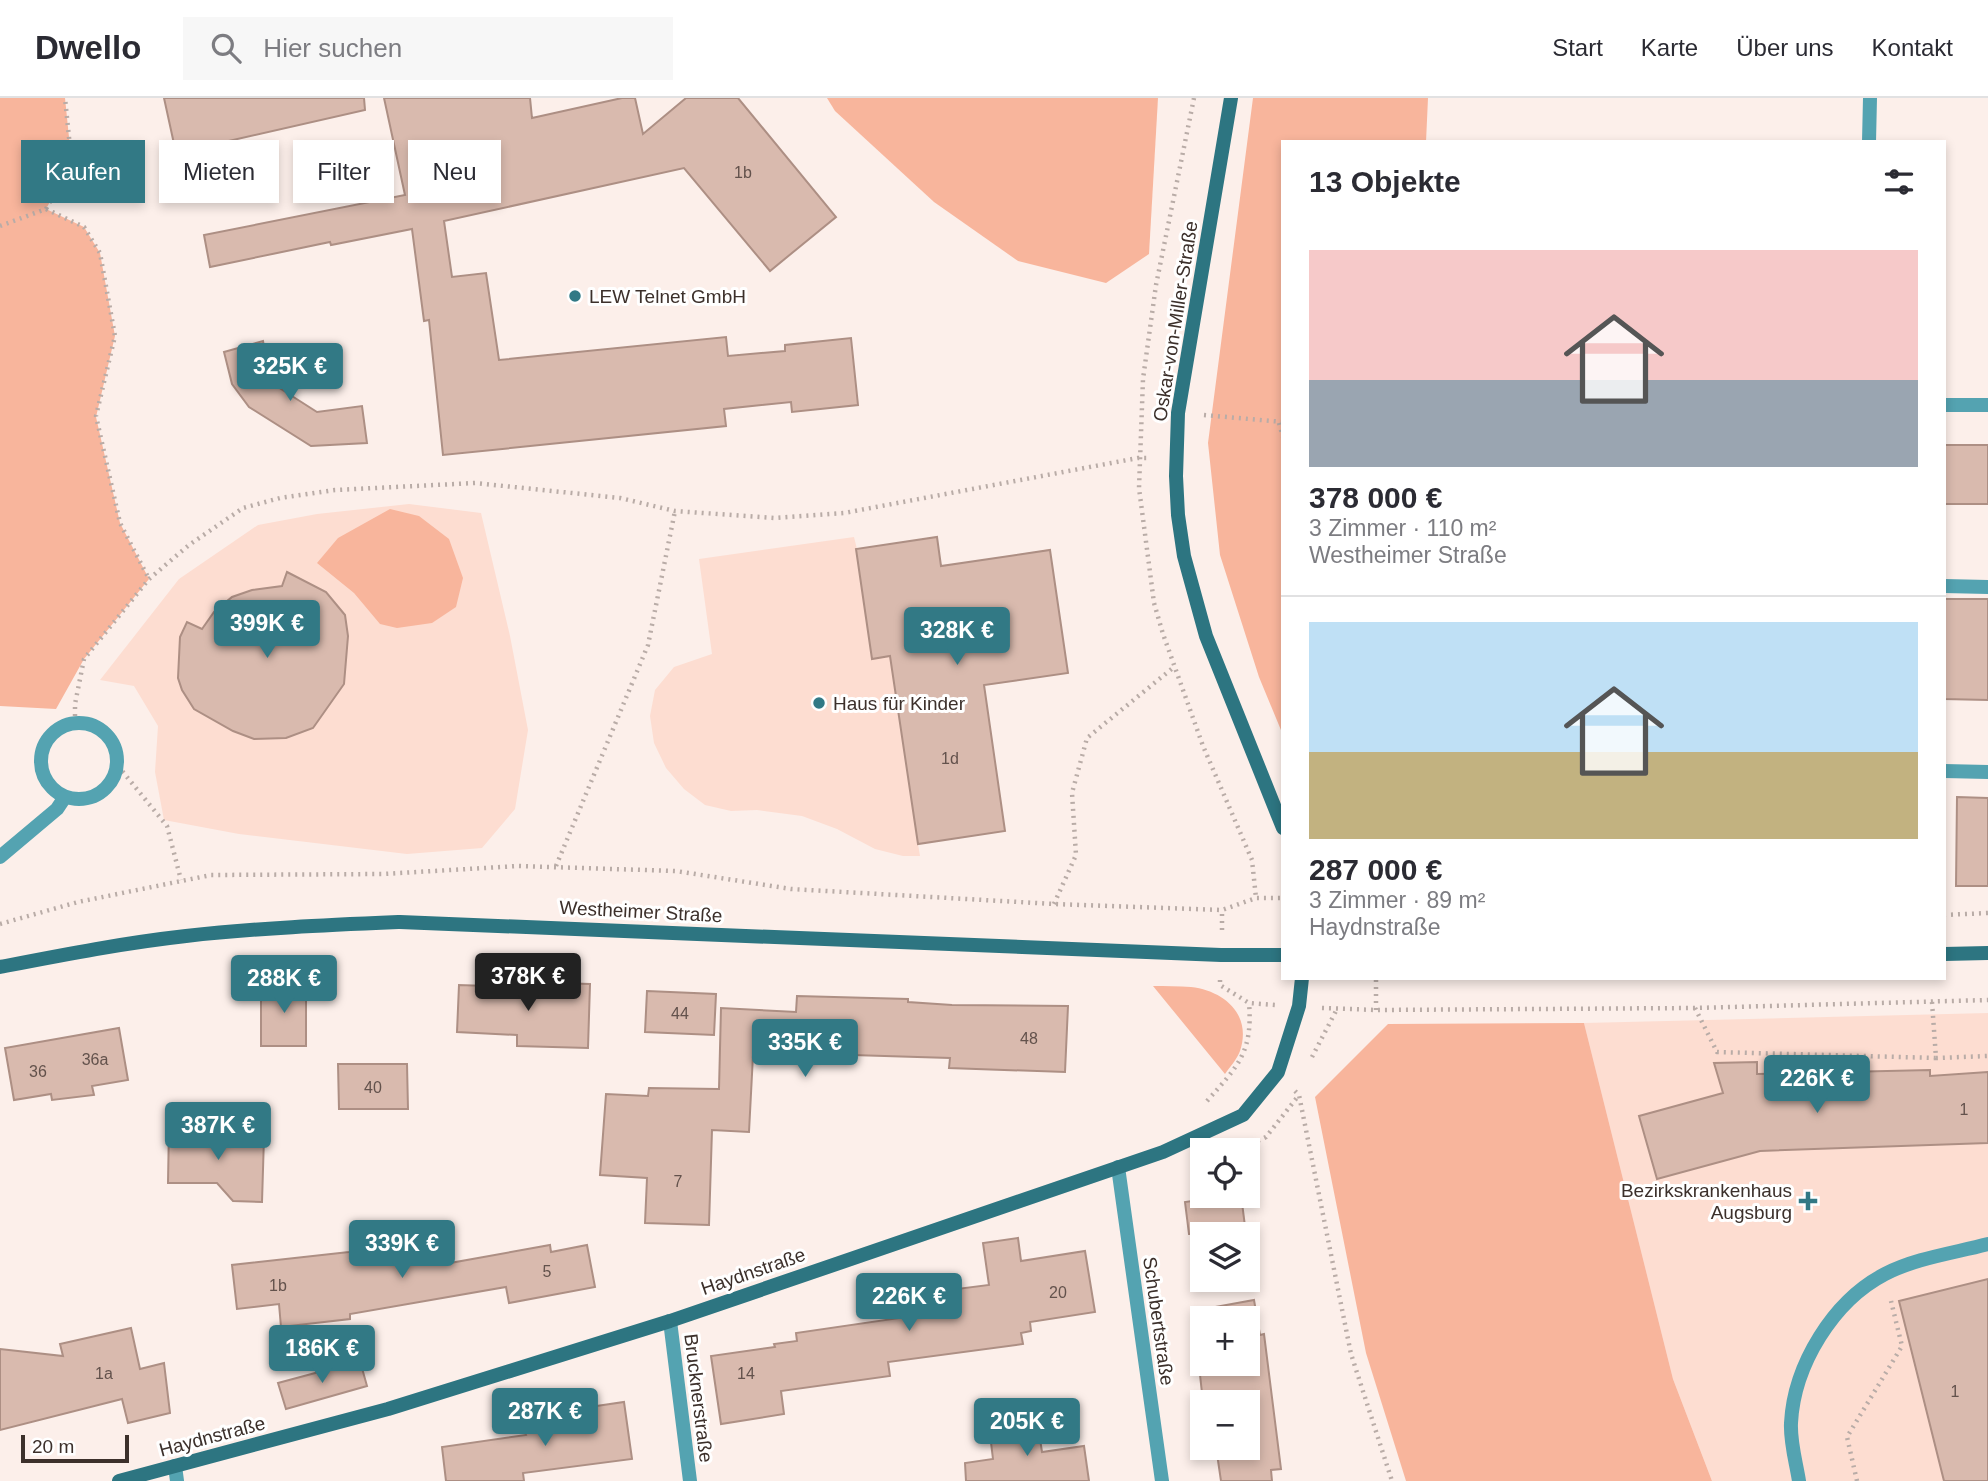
<!DOCTYPE html>
<html lang="de">
<meta charset="utf-8">
<style>
:root{--surface:#fff;--page:#f7f7f7;--text:#2b2b33;--muted:#7c7c81;--line:#e1e1e2;--accent:#327985}
body{margin:0;font-family:Helvetica,sans-serif;background:var(--page);color:var(--text);height:100vh;display:flex;flex-direction:column;font-size:26px;white-space:nowrap}
*{box-sizing:border-box;margin:0}
p{font-size:23px;color:var(--muted)}
.icon{flex:none;width:38px;height:38px;fill:none;stroke:currentColor;stroke-width:2;stroke-linecap:round;stroke-linejoin:round}
.map{position:relative;flex:1;overflow:hidden}
.sheet{position:absolute;left:1281px;top:42px;width:665px;height:840px;display:flex;flex-direction:column;background:var(--surface);border-radius:0px;box-shadow:0 4px 10px #0003}
.sheet>*{flex:none}
.hud{position:absolute;left:21px;top:42px;width:665px;height:63px;display:flex;gap:14px}
.fabs{position:absolute;left:1190px;top:1040px;display:grid;gap:14px}
.fabs a{display:grid;place-items:center;width:70px;height:70px;border-radius:0px;background:var(--surface);box-shadow:0 4px 10px #0003;font-size:35px}
.scale{position:absolute;left:21px;bottom:18px;width:108px;box-sizing:border-box;padding-left:7px;border:4px solid #3c302b;border-top:0;font-size:19px;line-height:24px;white-space:nowrap;color:#3c302b;-webkit-text-stroke:5px #fff;paint-order:stroke}
.price{position:absolute;translate:-50% -60px;padding:0 16px;border-radius:7px;background:var(--accent);color:#fff;font-size:23px;line-height:46px;filter:drop-shadow(0 2px 4px #0008)}
.price::after{content:'';position:absolute;left:50%;top:42px;width:21px;height:16px;margin-left:-10px;background:inherit;clip-path:polygon(0 0,100% 0,50% 100%)}
.price.current{background:#222;color:#fff}
ul{padding:0;list-style:none}
li{display:grid;align-content:center;gap:14px;height:371px;padding:0 28px}
li+li{border-top:2px solid var(--line)}
li span{display:grid;place-items:center;height:217px;border-radius:0px;color:#555}
li>.icon{margin-inline-start:auto}
span .icon{width:126px;height:126px;fill:#fffc;stroke-width:1}
li b{font-size:30px}
h2{display:flex;justify-content:space-between;align-items:center;height:84px;padding:0 28px;font-size:30px}
.chip{padding:0 24px;border-radius:0px;background:var(--surface);box-shadow:0 4px 10px #0003;font-size:24px;line-height:63px}
.chip.current{background:var(--accent);color:#fff}
header{display:flex;align-items:center;gap:42px;box-sizing:border-box;height:98px;padding:0 35px;background:var(--surface);border-bottom:2px solid var(--line)}
header strong{font-size:33px}
nav{display:flex;gap:38px;margin-inline-start:auto;font-size:24px}
.search{width:490px;height:63px;background:var(--page);display:flex;align-items:center;gap:18px;box-sizing:border-box;padding:0 24px;border-radius:0px;color:var(--muted);font-size:26px}
.map>svg:first-child{display:block}
.built{fill:#fdddd1}
.green{fill:#f8b59c}
.building{fill:#d9baae;stroke:#ad8f84;stroke-width:2;fill-rule:evenodd}
.lines{fill:none;stroke-linecap:round;stroke-linejoin:round}
.path{stroke:#b9aca7;stroke-width:4.5;stroke-dasharray:2 5;stroke-linecap:butt}
.lane{stroke:#54a3b1;stroke-width:14}
.street{stroke:#54a3b1;stroke-width:14}
.secondary{stroke:#2d7581;stroke-width:14}
.poi-dot{fill:#327985;stroke:#fff;stroke-width:2.5}
.labels{text-anchor:middle;stroke-width:6;stroke-linejoin:round;paint-order:stroke}
.number-label{font-size:16px;fill:#63524c}
.poi-label{font-size:19px;fill:#3c302b;stroke:#fff;text-anchor:start}
.street-label{font-size:19px;fill:#3c302b;stroke:#fff}
</style>
<header>
<strong>Dwello</strong>
<div class="search"><svg class="icon" aria-label="search" viewBox="0 0 24 24"><circle cx="10" cy="10" r="6"/><path d="M15 15l6 6"/></svg>Hier suchen</div>
<nav><a>Start</a><a>Karte</a><a>Über uns</a><a>Kontakt</a></nav>
</header>
<div class="map">
<svg width="1988" height="1383" viewBox="0 0 1988 1383">
<rect width="100%" height="100%" fill="#fcefea"/>
<g class="built">
<polygon points="409,406 481,415 510,538 528,632 515,711 482,750 407,756 239,736 164,722 155,674 158,628 134,588 100,582 179,481 258,427 317,416"/>
<polygon points="854,439 857,451 937,439 943,479 983,473 981,462 1050,451 1068,575 984,588 918,746 920,758 903,758 875,751 837,731 802,718 757,712 731,713 705,707 684,691 666,670 654,645 650,618 655,592 674,569 712,556 699,461"/>
<polygon points="1988,915 1988,1383 1712,1383 1673,1281 1584,925"/>
</g>
<g class="green">
<polygon points="0,0 65,0 71,59 67,78 59,87 46,111 84,129 100,155 115,238 96,319 120,425 149,481 84,561 56,611 0,608"/>
<polygon points="827,0 1158,0 1149,156 1106,185 1018,163 934,104 835,13"/>
<polygon points="1253,0 1428,0 1426,44 1283,44 1283,637 1259,579 1220,457 1208,345"/>
<polygon points="390,411 419,418 449,441 463,480 456,509 432,525 397,530 380,526 354,495 317,465 338,440"/>
<path d="M 1153,888 C 1165,888 1179,888 1191,889 C 1225,893 1252,917 1240,953 C 1237,961 1230,969 1225,976 Z"/>
<polygon points="1584,925 1673,1281 1712,1383 1406,1383 1366,1255 1315,999 1388,926"/>
</g>
<g class="building">
<polygon points="164,0 364,0 365,12 176,55"/>
<polygon points="384,0 530,0 532,20 622,0 635,0 643,36 686,0 738,0 836,119 770,173 684,70 444,123 452,179 486,175 499,262 726,239 728,258 785,253 785,247 851,240 858,307 792,314 791,304 724,311 726,328 443,357 429,222 424,223 412,131 331,147 330,144 210,169 204,137 405,97"/>
<polygon points="263,243 270,284 317,314 362,308 367,345 311,348 249,309 232,286 224,254"/>
<rect x="1944" y="347" width="44" height="59"/>
<polygon points="937,439 941,468 1050,452 1068,575 984,587 1005,733 918,746 890,558 872,561 856,451"/>
<polygon points="287,474 326,494 345,517 348,538 344,586 313,630 286,640 254,641 233,633 194,611 182,592 178,580 180,539 187,524 202,531 214,514 232,499 252,492 282,488"/>
<polygon points="1944,501 1988,501 1988,602 1944,601"/>
<polygon points="1957,699 1988,700 1988,788 1956,788"/>
<polygon points="519,884 590,886 588,950 517,948 517,937 457,934 459,887 519,889"/>
<rect x="261" y="887" width="45" height="61"/>
<polygon points="647,893 716,896 714,937 645,934"/>
<polygon points="797,898 908,901 908,904 952,907 1068,908 1065,974 949,970 950,960 786,955 786,962 753,957 749,1034 712,1032 709,1127 645,1125 647,1080 600,1077 606,996 648,998 649,990 719,991 721,910 796,914"/>
<polygon points="119,930 128,982 92,988 94,997 52,1002 51,996 14,1002 5,950"/>
<polygon points="1757,964 1757,976 1930,972 1930,978 1988,974 1988,1045 1760,1053 1657,1081 1639,1018 1723,995 1714,965"/>
<polygon points="338,966 407,966 408,1011 339,1011"/>
<polygon points="169,1029 197,1029 197,1038 264,1039 262,1104 233,1103 217,1085 168,1085"/>
<polygon points="1233,1097 1241,1097 1246,1136 1189,1136 1185,1104"/>
<polygon points="1018,1140 1021,1163 1085,1153 1095,1214 1030,1224 1031,1233 1021,1235 1023,1246 888,1264 890,1278 781,1293 784,1316 721,1326 711,1258 775,1249 774,1246 797,1243 796,1235 927,1216 925,1195 989,1187 983,1145"/>
<polygon points="447,1145 450,1165 550,1147 551,1154 587,1147 595,1189 509,1205 506,1189 350,1216 350,1221 281,1229 279,1206 237,1211 232,1167 349,1154 379,1148 380,1157"/>
<polygon points="1988,1181 1988,1383 1944,1383 1899,1203"/>
<path d="M 1254,1202 L 1260,1237 L 1264,1236 L 1281,1371 L 1271,1372 L 1272,1383 L 1221,1383 L 1216,1349 L 1248,1349 L 1248,1304 L 1203,1304 L 1193,1213 ZM 1202,1220 L 1248,1220 L 1248,1265 L 1202,1265 Z"/>
<polygon points="131,1230 140,1271 164,1265 170,1315 128,1325 122,1301 0,1332 0,1251 63,1258 60,1246"/>
<polygon points="360,1263 367,1288 286,1311 278,1285"/>
<polygon points="624,1304 632,1361 523,1375 524,1383 446,1383 442,1349 526,1337 525,1334 571,1327 569,1312"/>
<polygon points="1037,1321 1042,1354 1084,1348 1089,1383 966,1383 965,1365 993,1361 989,1328"/>
</g>
<g class="lines">
<g class="path">
<polyline points="1194,0 1156,187 1143,281 1139,390 1154,505 1163,536 1203,648 1252,762 1256,800"/>
<polyline points="46,111 84,129 100,155 115,238 96,318 120,425 149,481"/>
<polyline points="0,128 46,111 59,87 67,78 71,59 65,0"/>
<polyline points="1204,317 1283,324"/>
<polyline points="1279,325 1283,339"/>
<polyline points="75,625 75,606 84,561 149,481 189,447 243,410 280,400 335,392 475,385 620,400 675,413 774,420 844,415 1138,360 1151,360"/>
<polyline points="118,668 167,728 181,782"/>
<polyline points="556,768 648,547 675,413"/>
<polyline points="1054,806 1076,757 1072,695 1087,640 1174,569"/>
<polyline points="1944,817 1988,815"/>
<polyline points="0,826 78,804 211,777 383,776 518,768 676,773 791,791 1054,806 1222,812 1256,800 1283,800"/>
<polyline points="1222,832 1222,812"/>
<polyline points="1220,882 1220,887 1249,905 1275,907"/>
<polyline points="1932,904 1936,960 1988,958"/>
<polyline points="1322,910 1376,912 1695,910 1988,902"/>
<polyline points="1695,910 1717,954 1936,960"/>
<polyline points="1376,912 1376,880"/>
<polyline points="1312,959 1337,911"/>
<polyline points="1295,993 1299,997 1351,1256 1392,1383"/>
<path d="M 1207,1003 C 1238,968 1253,954 1249,905"/>
<polyline points="1239,1052 1266,1039 1299,997"/>
<polyline points="1857,1383 1847,1339 1902,1248 1891,1203"/>
</g>
<path class="lane" d="M 1799,1383 C 1796,1364 1790,1344 1791,1325 C 1794,1267 1833,1203 1885,1176 C 1916,1160 1954,1155 1988,1146"/>
<g class="street">
<polyline points="1869,44 1870,0"/>
<polyline points="1944,307 1988,307"/>
<polyline points="1944,488 1988,489"/>
<circle cx="79" cy="663" r="38"/>
<polyline points="1944,673 1988,674"/>
<polyline points="0,759 57,711 65,699"/>
<polyline points="1118,1069 1162,1383"/>
<polyline points="670,1223 690,1383"/>
<polyline points="175,1368 177,1383"/>
</g>
<g class="secondary">
<polyline points="1231,0 1178,315 1176,378 1178,417 1184,458 1206,538 1283,730"/>
<polyline points="1944,856 1988,855"/>
<path d="M 0,869 C 62,857 123,845 186,838 C 257,830 329,827 400,824 L 1221,857 L 1283,857"/>
<polyline points="119,1383 388,1311 510,1273 670,1223 1163,1054 1243,1017 1278,974 1299,908 1302,880"/>
</g>
</g>
<g class="poi-dot">
<circle cx="575" cy="198" r="7"/>
<circle cx="819" cy="605" r="7"/>
<path d="M1804.5 1092.5h7v7h7v7h-7v7h-7v-7h-7v-7h7z"/>
</g>
<g class="labels">
<g class="number-label">
<text x="743" y="80">1b</text>
<text x="950" y="666">1d</text>
<text x="680" y="921">44</text>
<text x="1029" y="946">48</text>
<text x="95" y="967">36a</text>
<text x="38" y="979">36</text>
<text x="373" y="995">40</text>
<text x="1964" y="1017">1</text>
<text x="678" y="1089">7</text>
<text x="547" y="1179">5</text>
<text x="278" y="1193">1b</text>
<text x="1058" y="1200">20</text>
<text x="104" y="1281">1a</text>
<text x="746" y="1281">14</text>
<text x="1955" y="1299">1</text>
</g>
<g class="poi-label">
<text x="589" y="205">LEW Telnet GmbH</text>
<text x="833" y="612">Haus für Kinder</text>
<text x="1792" y="1099" text-anchor="end">Bezirkskrankenhaus<tspan x="1792" dy="22">Augsburg</tspan></text>
</g>
<g class="street-label">
<text transform="translate(1175 223) rotate(-81)" y="7">Oskar-von-Miller-Straße</text>
<text transform="translate(641 813) rotate(3)" y="7">Westheimer Straße</text>
<text transform="translate(753 1173) rotate(-19)" y="7">Haydnstraße</text>
<text transform="translate(1159 1223) rotate(82)" y="7">Schubertstraße</text>
<text transform="translate(699 1300) rotate(83)" y="7">Brucknerstraße</text>
<text transform="translate(212 1338) rotate(-15)" y="7">Haydnstraße</text>
</g>
</g>
</svg>
<div class="fabs">
<a><svg class="icon" aria-label="locate" viewBox="0 0 24 24"><circle cx="12" cy="12" r="6"/><path d="M12 2v4M12 18v4M2 12h4M18 12h4"/></svg></a>
<a><svg class="icon" aria-label="layers" viewBox="0 0 24 24"><path d="M12 4l9 5-9 5-9-5zM3 14l9 5 9-5"/></svg></a>
<a>+</a>
<a>−</a>
</div>
<div class="scale">20 m</div>
<b class="price" style="left:290px;top:305px">325K €</b>
<b class="price" style="left:267px;top:562px">399K €</b>
<b class="price" style="left:957px;top:569px">328K €</b>
<b class="price current" style="left:528px;top:915px">378K €</b>
<b class="price" style="left:284px;top:917px">288K €</b>
<b class="price" style="left:805px;top:981px">335K €</b>
<b class="price" style="left:1817px;top:1017px">226K €</b>
<b class="price" style="left:218px;top:1064px">387K €</b>
<b class="price" style="left:402px;top:1182px">339K €</b>
<b class="price" style="left:909px;top:1235px">226K €</b>
<b class="price" style="left:322px;top:1287px">186K €</b>
<b class="price" style="left:545px;top:1350px">287K €</b>
<b class="price" style="left:1027px;top:1360px">205K €</b>
<div class="hud">
<a class="chip current">Kaufen</a>
<a class="chip">Mieten</a>
<a class="chip">Filter</a>
<a class="chip">Neu</a>
</div>
<section class="sheet">
<h2>13 Objekte<svg class="icon" aria-label="filters" viewBox="0 0 24 24"><path d="M4 7h16M4 17h16"/><circle cx="9" cy="7" r="2"/><circle cx="15" cy="17" r="2"/></svg></h2>
<ul>
<li><span style="background:linear-gradient(#f6c9c9 60%,#9aa5b1 0)"><svg class="icon" aria-label="home" viewBox="0 0 24 24"><path d="M3 11l9-7 9 7M6 9v11h12V9"/></svg></span><div><b>378 000 €</b><p>3 Zimmer · 110 m²</p><p>Westheimer Straße</p></div></li>
<li><span style="background:linear-gradient(#bfe0f5 60%,#c2b280 0)"><svg class="icon" aria-label="home" viewBox="0 0 24 24"><path d="M3 11l9-7 9 7M6 9v11h12V9"/></svg></span><div><b>287 000 €</b><p>3 Zimmer · 89 m²</p><p>Haydnstraße</p></div></li>
</ul>
</section>
</div>
